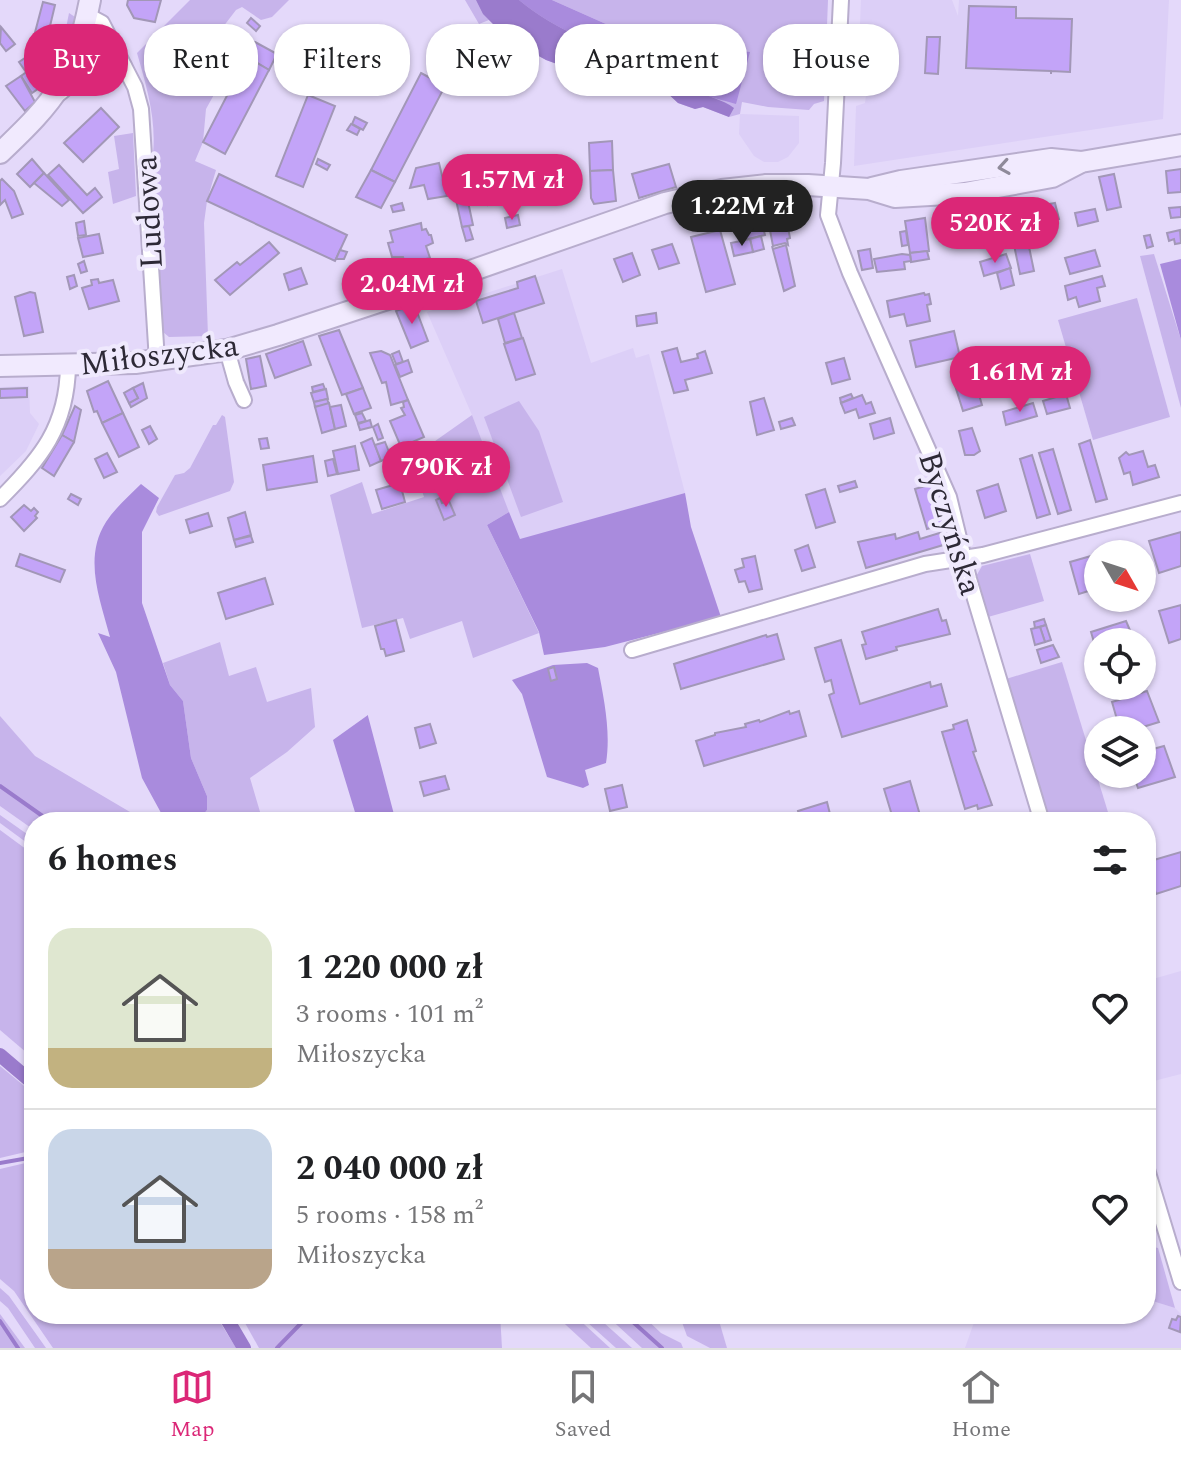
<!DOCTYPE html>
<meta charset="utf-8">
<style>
:root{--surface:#fff;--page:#f6f6f6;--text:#202124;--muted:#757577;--line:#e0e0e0;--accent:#db2777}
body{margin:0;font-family:Spectral,serif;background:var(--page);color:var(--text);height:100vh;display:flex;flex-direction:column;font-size:30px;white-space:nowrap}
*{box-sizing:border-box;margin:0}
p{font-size:26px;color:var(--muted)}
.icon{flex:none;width:44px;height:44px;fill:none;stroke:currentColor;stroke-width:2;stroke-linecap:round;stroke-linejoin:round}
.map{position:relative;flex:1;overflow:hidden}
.side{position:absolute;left:24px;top:812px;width:1132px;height:512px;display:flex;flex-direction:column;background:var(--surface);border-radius:32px;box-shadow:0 2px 6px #0004}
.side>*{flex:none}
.hud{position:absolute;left:24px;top:24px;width:1134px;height:72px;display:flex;gap:16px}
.needle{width:52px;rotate:129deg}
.fabs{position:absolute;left:1084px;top:540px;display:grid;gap:16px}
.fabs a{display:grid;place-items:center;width:72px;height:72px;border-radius:50%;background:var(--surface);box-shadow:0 2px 6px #0004;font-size:40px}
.price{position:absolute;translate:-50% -68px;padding:0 18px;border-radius:28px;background:var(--accent);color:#fff;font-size:26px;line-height:52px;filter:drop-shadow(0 2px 4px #0008)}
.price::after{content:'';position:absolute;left:50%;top:48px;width:24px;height:18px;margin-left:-12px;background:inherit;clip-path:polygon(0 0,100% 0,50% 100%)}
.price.current{background:#222;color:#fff}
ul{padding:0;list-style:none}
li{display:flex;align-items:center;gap:24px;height:200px;padding:0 24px}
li+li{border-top:2px solid var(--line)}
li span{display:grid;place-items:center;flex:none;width:224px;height:160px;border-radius:24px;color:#555}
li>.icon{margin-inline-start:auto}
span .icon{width:96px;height:96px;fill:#fffc;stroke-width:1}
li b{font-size:34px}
h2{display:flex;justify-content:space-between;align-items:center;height:96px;padding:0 24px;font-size:34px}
.pill{padding:0 28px;border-radius:32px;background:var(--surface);box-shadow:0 2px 6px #0004;font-size:28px;line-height:72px}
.pill.current{background:var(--accent);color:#fff}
.tab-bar{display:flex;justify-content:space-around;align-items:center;height:112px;border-top:2px solid var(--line);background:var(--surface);font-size:22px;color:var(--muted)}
.tab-bar a{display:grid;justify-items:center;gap:4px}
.tab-bar .current{color:var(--accent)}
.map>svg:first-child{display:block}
.built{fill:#dccff7}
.green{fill:#c7b4eb}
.forest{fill:#a98bdd}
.water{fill:#9a7bcc}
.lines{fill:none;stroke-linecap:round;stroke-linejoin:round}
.stream{stroke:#9a7bcc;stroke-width:4}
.canal{stroke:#9a7bcc;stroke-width:14}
.building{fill:#c3a4f8;stroke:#a297b7;stroke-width:2}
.street-casing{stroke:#b8adcd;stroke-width:18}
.secondary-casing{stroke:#b8adcd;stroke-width:24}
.street{stroke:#fff;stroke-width:14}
.secondary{stroke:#f1eafe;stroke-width:20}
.oneway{stroke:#8f8a9a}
.labels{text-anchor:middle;stroke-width:8;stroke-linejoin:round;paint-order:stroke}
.street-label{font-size:32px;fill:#2d2936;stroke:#efe9fd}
</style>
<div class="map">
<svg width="1181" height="1348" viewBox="0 0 1181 1348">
<rect width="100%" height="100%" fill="#e4d9fa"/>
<g class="built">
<polygon points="861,0 952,0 958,16 959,0 1169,0 1163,119 854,166 856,106 865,103 866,95 866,79 858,73"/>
<polygon points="740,114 799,116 799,143 788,157 778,162 764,162 754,156 739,134"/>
<polygon points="562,269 591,363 633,348 636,358 649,354 685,493 519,540 472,415 427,312"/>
<polygon points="29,386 30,413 39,424 26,451 0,476 0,387"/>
<polygon points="1181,971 1181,1074 1146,1083 1146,981"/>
<polygon points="1146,1299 1175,1308 1181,1314 1181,1348 965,1348 977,1314 1146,1314"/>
</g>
<g class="green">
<path d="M 190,0 L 289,0 L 272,17 L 261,20 L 242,7 L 236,10 L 200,57 L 226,73 L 206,109 L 203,142 L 195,161 L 216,170 L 207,201 L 204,223 L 208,336 L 169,337 L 163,332 L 152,161 C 158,124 147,88 137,53 Z"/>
<polygon points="465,0 529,0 742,81 749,52 633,36 552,0 828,0 824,101 814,104 809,110 768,107 742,102 740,114 729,117 703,107 695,109 678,103 664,90 615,85 546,60 508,39 489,20 479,24"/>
<path d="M 69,13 L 75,17 C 76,35 67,59 57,74 Z"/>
<polygon points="95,29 100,34 97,38 97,56 83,65"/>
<polygon points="133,133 136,196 113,204 108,172 119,169 114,136"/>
<polygon points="1154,254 1181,340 1181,408 1140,256"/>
<polygon points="1137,298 1170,417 1093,440 1058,320"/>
<polygon points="519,401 539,431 563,502 521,517 484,417"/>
<polygon points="222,415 225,417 234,482 230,491 159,516 156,512 157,507 175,475 184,473 190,468 213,425 216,425"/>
<polygon points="472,415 509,512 487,525 539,633 473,658 462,621 410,639 403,618 362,628 330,495 362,482 372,514 424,497 411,458"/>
<polygon points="1030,554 1044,601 988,617 975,578 982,566"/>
<polygon points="220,642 229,676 256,667 267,702 311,688 315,727 287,752 250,778 263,822 197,822 207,810 207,796 191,758 183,701 170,685 163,663"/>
<polygon points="1062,662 1111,822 1048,822 1006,679"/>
<polygon points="0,716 35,756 147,822 34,822 34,830 0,806"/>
<polygon points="0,815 34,839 34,848 0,823"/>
<polygon points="0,830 34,855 34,1059 0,1030"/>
<polygon points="0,1066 34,1094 34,1150 0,1158"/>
<polygon points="34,1161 34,1314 215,1314 236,1348 53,1348 14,1291 0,1279 0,1169"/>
<polygon points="1146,1245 1158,1248 1175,1308 1146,1299"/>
<polygon points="0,1288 9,1296 46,1348 35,1348 8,1308 0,1301"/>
<polygon points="0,1314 25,1348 0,1348"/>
<polygon points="240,1314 500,1314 502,1348 259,1348"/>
<polygon points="554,1314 573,1314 610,1348 591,1348"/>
<polygon points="578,1314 594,1314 632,1348 616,1348"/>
<polygon points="605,1314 641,1314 661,1333 681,1343 683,1348 642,1348"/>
<polygon points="679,1314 717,1314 727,1348 710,1348 687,1336"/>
</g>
<g class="forest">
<path d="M 519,0 L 552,0 L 633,36 L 750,52 L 736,104 C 722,100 708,97 695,90 C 686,84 682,75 671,71 C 663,68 655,67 647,64 C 603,48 555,30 519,0 Z"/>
<polygon points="1181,259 1181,340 1160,264"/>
<path d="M 141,484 L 159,498 L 142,532 L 142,603 L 170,685 L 183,701 L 191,758 L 207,796 L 207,810 L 197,822 L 166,822 L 142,778 L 116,672 L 98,633 L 110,637 C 100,599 83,558 106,522 C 115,508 129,496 141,484 Z"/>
<polygon points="685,493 691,527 721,617 605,647 544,655 539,632 487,525 509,512 520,539"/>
<path d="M 587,663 L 598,668 C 604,699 611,732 606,763 L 585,770 L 589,785 L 583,788 L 547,777 L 522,694 L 512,680 L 553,665 Z"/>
<polygon points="368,715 368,716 396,822 358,822 333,740"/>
</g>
<path class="water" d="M 476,0 L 519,0 C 555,30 603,48 647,64 C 658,69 672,69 682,77 C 687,80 690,86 695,89 C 708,98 723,99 734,108 L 729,117 L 703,107 L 695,109 L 678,103 L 664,90 L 615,85 L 546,60 L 508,39 L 483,14 Z"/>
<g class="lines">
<g class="stream">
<polyline points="0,786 51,822"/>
<polyline points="0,1163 34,1157"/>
<polyline points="624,1314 662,1348"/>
<polyline points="0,1321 18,1348"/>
<polyline points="277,1348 310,1314"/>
</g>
<g class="canal">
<polyline points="0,1055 34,1084"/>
<polyline points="224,1314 244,1348"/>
</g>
</g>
<g class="building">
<polygon points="128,0 161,0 155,22 134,18 127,5"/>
<polygon points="43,2 55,5 46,43 33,40"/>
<polygon points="969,6 1016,7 1016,18 1072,19 1070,72 1051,71 1051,74 1051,71 966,68"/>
<polygon points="251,18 260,26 256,31 247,23"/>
<polygon points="1,27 15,44 6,51 0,43"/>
<polygon points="49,29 59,31 57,41 47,39"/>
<polygon points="326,37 363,56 353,80 315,60"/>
<polygon points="927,37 940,37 938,74 925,73"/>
<polygon points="255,42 277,54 269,70 247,57"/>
<polygon points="380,47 401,57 383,94 362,83"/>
<polygon points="36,51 44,63 34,66 28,56"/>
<polygon points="28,56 34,66 26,72 19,62"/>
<polygon points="247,57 269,70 225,154 203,142"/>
<polygon points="40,62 52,79 32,93 21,76"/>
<polygon points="360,64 366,66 362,75 356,73"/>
<polygon points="421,73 445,86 395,182 371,170"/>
<polygon points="21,76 35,102 25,111 6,86"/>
<polygon points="308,95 335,106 303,187 276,176"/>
<polygon points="101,108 119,127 83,162 64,143"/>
<polygon points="355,117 367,123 363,130 352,124"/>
<polygon points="351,124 360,129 357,135 347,130"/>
<polygon points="612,141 613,170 590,171 589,143"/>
<polygon points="32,159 44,173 30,187 17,174"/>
<polygon points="318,159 330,165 327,170 316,164"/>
<polygon points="439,163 447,196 428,199 424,185 410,188 416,168"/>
<polygon points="669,164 676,187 639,198 632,174"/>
<polygon points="59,165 87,195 95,188 102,197 83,213 48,175"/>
<polygon points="1181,169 1181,192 1168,193 1166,171"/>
<polygon points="371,170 395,182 381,208 356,197"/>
<polygon points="613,170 616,201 594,204 591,198 590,171"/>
<polygon points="44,173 69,200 62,206 34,183"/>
<polygon points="219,174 347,235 335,261 207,201"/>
<polygon points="1114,174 1121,207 1107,210 1099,177"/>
<polygon points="500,176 506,200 488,205 481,181"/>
<polygon points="2,179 14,191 23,214 12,218 5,200 0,205 0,181"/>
<polygon points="467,197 473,225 462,227 456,200"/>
<polygon points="756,201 765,235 744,240 736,206"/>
<polygon points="1019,202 1023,223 988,230 984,210"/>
<polygon points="402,203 404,210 393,212 391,206"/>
<polygon points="1055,203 1059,219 1042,224 1038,206"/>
<polygon points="1181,207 1181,217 1171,218 1169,208"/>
<polygon points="1095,209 1098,221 1078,226 1075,213"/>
<polygon points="518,215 520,225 507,228 505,218"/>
<polygon points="925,218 929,251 910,253 905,221"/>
<polygon points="84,221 86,235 78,236 76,223"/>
<polygon points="787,222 790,238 787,239 788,245 785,243 773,246 769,225"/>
<polygon points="421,223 422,230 426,229 429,235 431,235 433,243 426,246 430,258 405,264 403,257 392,257 388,243 393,242 390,231"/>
<polygon points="469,226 473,239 466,241 462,227"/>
<polygon points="720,230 735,284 706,292 691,237"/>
<polygon points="1180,230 1181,243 1175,244 1174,239 1169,241 1167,233"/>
<polygon points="906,231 908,245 902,246 900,232"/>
<polygon points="99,234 103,253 83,257 78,238"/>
<polygon points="1150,235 1153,246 1147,248 1144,236"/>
<polygon points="761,236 764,249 753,252 750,239"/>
<polygon points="750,239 753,252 734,256 731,243"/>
<polygon points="269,242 279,253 230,295 215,280 237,262 240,265"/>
<polygon points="1028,242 1034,271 1020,274 1014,245"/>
<polygon points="672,244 679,263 659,269 652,250"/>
<polygon points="786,245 795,286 784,291 772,246 773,249"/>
<polygon points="870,249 873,268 862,270 858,251"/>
<polygon points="340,250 347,252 344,259 336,259"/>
<polygon points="1095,250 1100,266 1070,274 1065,258"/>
<polygon points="927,251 929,259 911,262 910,253"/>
<polygon points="632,253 640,275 623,282 614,259"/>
<polygon points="902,254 910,255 911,261 904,262 905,269 877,272 874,259"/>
<polygon points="1006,254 1011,268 984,276 980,262"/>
<polygon points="84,261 87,271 81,273 78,264"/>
<polygon points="301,268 307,284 289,290 284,274"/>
<polygon points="1010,268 1014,285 1001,289 997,273"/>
<polygon points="74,275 77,286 70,289 67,277"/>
<polygon points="535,276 544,303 483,323 476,301 518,288 517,282"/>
<polygon points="1102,276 1105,286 1097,288 1100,301 1079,307 1076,297 1068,300 1065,286"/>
<polygon points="98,279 99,283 113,280 119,301 89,309 82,288 92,285 91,280"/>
<polygon points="30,292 35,293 43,332 24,336 15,297"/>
<polygon points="924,293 925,295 929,294 931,304 927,305 930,321 907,326 904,314 890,317 887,301"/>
<polygon points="414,304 428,341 411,348 396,311"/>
<polygon points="514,313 522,338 505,343 498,319"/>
<polygon points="656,313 657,323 637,326 636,316"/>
<polygon points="339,330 363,388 342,395 319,336"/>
<polygon points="954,331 960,357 916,367 910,341"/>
<polygon points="523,338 535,374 516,380 504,344"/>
<polygon points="303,341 311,365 275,378 266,354"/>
<polygon points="677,348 681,362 698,358 697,354 705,351 712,373 685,380 688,390 674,393 662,352"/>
<polygon points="381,351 390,355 408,400 391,405 386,382 382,383 370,353"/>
<polygon points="399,351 403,362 396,364 392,354"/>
<polygon points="260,356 266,386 251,389 246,359"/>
<polygon points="844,358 850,379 832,384 826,363"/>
<polygon points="408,360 412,372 400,377 395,365"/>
<polygon points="972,370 982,405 963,411 952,376"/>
<polygon points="108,381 123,413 102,423 97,411 94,412 87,391"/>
<polygon points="143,383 147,398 131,407 129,403 138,398 133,388"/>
<polygon points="323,384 325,389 313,392 312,387"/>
<polygon points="27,388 27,397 0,398 0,389"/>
<polygon points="133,388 138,398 129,403 124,393"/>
<polygon points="363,388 371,408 354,414 346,394"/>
<polygon points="326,389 328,399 314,402 311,393"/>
<polygon points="851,394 853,398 841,403 840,398"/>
<polygon points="1066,394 1070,408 1047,414 1043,401"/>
<polygon points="862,395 866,404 871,402 875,413 859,418 856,409 845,413 841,403"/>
<polygon points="764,398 774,430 757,435 750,402"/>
<polygon points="327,399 329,404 315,407 314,402"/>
<polygon points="408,400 424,437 401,447 390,421 405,415 401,408 404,407 403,402"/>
<polygon points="329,403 335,429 322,433 315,407"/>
<polygon points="1033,403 1037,416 1006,425 1003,412"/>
<polygon points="341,405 346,426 335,429 330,407"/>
<polygon points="75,406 81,410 74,442 62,435"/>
<polygon points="123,413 139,447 119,457 102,423"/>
<polygon points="362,413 366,421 358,423 355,415"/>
<polygon points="792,418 795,425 781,429 779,422"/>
<polygon points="890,418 894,433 874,439 870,424"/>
<polygon points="370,420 372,427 360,430 358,424"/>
<polygon points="378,424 383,438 378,440 373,427"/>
<polygon points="150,426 157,439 149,444 142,430"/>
<polygon points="972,428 980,451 974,455 965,455 959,431"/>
<polygon points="62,435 74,442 54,476 42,468"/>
<polygon points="267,438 269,448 261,449 259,439"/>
<polygon points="372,438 381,461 370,466 361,443"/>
<polygon points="1090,440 1107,499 1096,502 1079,444"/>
<polygon points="385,442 391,457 381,461 375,445"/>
<polygon points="355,446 359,470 338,474 333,451"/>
<polygon points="1053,449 1071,510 1058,514 1039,453"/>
<polygon points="1143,451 1148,467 1155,465 1159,477 1133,485 1130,472 1124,474 1119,458 1126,452 1129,455"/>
<polygon points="107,453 117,472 104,478 95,459"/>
<polygon points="1032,455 1050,514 1037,518 1020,459"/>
<polygon points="313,456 317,482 267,490 263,465"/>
<polygon points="333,459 337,474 328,476 325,461"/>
<polygon points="855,481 857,487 840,492 838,486"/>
<polygon points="400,483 405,502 382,509 376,490"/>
<polygon points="932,484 944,524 927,529 915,489"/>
<polygon points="998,484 1006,511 985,518 977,491"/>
<polygon points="825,489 835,522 816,528 806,495"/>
<polygon points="71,494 81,499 78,505 68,499"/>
<polygon points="440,498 442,503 449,501 455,515 444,520 436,500"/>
<polygon points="24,505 31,511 34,508 38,512 35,516 37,518 24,531 11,517"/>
<polygon points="245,512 251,535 234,540 228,518"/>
<polygon points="208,513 212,526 190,533 186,520"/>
<polygon points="946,531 950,543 866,568 858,542 895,534 896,539 918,532 920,539"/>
<polygon points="1181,532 1181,566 1159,573 1149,541"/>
<polygon points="251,536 253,542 236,547 234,540"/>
<polygon points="808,545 815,567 802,571 795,550"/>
<polygon points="1105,552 1106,554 1098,554 1098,588 1079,594 1070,562"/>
<polygon points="20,554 65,570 60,582 16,566"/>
<polygon points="755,556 762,589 749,592 745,581 739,582 735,570 744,567 742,559"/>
<polygon points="265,578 273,604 226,619 218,593"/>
<polygon points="1181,605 1181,639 1169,643 1159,611"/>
<polygon points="938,609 942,621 946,620 950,634 896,647 897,650 866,659 862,645 866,644 862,632"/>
<polygon points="1044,619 1046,625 1035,628 1034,622"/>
<polygon points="396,620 404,651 386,656 384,649 381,649 375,626"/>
<polygon points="1126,621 1135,642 1098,642 1098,656 1091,632"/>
<polygon points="1046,625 1051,640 1045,642 1040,627"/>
<polygon points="1040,627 1045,642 1035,645 1031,629"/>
<polygon points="777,634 784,659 681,689 674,664 766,635 767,637"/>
<polygon points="841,640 860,704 930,682 931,687 941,684 947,706 842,737 829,695 834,693 831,680 825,682 815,648"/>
<polygon points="1053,645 1059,657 1041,663 1037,650"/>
<polygon points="554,667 557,679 551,681 548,669"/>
<polygon points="1147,691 1159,722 1133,730 1120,730 1112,702"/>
<polygon points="789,711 790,714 799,711 806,736 704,766 696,741 715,735 715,733 746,727 745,724 759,720 760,722"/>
<polygon points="967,720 976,751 973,752 992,805 978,809 977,805 965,809 942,732 954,729 953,725"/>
<polygon points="430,724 436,743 420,748 415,728"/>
<polygon points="1164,746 1175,777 1138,788 1133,774 1142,774 1142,752"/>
<polygon points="445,776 449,789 424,796 420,782"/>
<polygon points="910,781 922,822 894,822 884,789"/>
<polygon points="622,785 627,807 610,811 605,789"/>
<polygon points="827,802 832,822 801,822 798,811"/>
<polygon points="1181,852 1181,886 1156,894 1147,862"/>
<polygon points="1178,1316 1181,1317 1180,1332 1169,1328 1172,1319 1176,1320"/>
</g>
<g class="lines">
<g class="street-casing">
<g id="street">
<polyline points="841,0 833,163 828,215 850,273 949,497 969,579 1042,822"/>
<polyline points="87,15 102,23 135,87 141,109 157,361"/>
<path d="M 60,93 C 79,78 98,54 124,66"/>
<polyline points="227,350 236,382 244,400"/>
<path d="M 0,499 C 41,458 67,427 68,366"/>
<polyline points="632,650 925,564 983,555 1181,503"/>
<polyline points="1146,1166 1181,1282"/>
</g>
</g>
<g class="secondary-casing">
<g id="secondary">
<path d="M 0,153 C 56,100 75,77 90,0"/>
<polyline points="872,188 901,181 1051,159 1081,162"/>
<polyline points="0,366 135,363 227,350 278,335 442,281 665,203 722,190 766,185 808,185 869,189 895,197 965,193 1052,177 1081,162 1181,145"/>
</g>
</g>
<use href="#street" class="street"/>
<use href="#secondary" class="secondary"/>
</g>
<defs><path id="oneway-chevron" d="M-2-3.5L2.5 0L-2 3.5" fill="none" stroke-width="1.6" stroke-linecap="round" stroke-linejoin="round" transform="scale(2)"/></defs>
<use class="oneway" href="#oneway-chevron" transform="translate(1004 167) rotate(171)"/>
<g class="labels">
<g class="street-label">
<text transform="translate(148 212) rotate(-93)" y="11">Ludowa</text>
<text transform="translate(159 354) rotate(-7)" y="11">Miłoszycka</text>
<text transform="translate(951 523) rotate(73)" y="11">Byczyńska</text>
</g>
</g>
</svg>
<div class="fabs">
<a><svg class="needle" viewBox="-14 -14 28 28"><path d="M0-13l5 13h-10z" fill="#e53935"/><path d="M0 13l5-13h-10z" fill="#757577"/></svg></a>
<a><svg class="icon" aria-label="locate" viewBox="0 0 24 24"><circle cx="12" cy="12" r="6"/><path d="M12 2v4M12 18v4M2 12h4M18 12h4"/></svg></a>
<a><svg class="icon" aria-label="layers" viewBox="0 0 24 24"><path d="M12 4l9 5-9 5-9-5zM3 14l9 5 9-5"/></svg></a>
</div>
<b class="price" style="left:512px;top:222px">1.57M zł</b>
<b class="price current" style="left:742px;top:248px">1.22M zł</b>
<b class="price" style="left:995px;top:265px">520K zł</b>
<b class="price" style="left:412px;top:326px">2.04M zł</b>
<b class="price" style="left:1020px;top:414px">1.61M zł</b>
<b class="price" style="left:446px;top:509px">790K zł</b>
<div class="hud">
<a class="pill current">Buy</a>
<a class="pill">Rent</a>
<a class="pill">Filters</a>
<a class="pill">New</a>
<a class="pill">Apartment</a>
<a class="pill">House</a>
</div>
<section class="side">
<h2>6 homes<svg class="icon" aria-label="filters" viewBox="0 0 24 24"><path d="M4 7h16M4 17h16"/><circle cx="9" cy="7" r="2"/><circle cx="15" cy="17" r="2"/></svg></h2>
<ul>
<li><span style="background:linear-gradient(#dfe7d0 75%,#c2b280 0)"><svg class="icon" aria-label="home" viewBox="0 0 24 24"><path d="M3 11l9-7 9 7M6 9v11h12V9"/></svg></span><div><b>1 220 000 zł</b><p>3 rooms · 101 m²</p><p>Miłoszycka</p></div><svg class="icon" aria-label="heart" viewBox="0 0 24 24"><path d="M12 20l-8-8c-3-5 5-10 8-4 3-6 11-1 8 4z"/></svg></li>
<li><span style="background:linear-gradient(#c9d6e8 75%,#b9a48a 0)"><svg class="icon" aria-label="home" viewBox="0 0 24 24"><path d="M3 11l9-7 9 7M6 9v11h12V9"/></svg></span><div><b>2 040 000 zł</b><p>5 rooms · 158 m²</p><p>Miłoszycka</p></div><svg class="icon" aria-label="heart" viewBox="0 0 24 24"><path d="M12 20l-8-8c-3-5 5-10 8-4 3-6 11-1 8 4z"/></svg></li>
</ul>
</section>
</div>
<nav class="tab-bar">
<a class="current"><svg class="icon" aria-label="map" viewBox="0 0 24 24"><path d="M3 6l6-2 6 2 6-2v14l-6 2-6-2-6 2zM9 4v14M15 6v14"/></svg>Map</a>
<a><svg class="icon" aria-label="saved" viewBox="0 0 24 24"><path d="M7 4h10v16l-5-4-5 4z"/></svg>Saved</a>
<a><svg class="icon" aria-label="home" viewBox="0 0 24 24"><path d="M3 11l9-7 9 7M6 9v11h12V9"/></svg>Home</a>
</nav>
